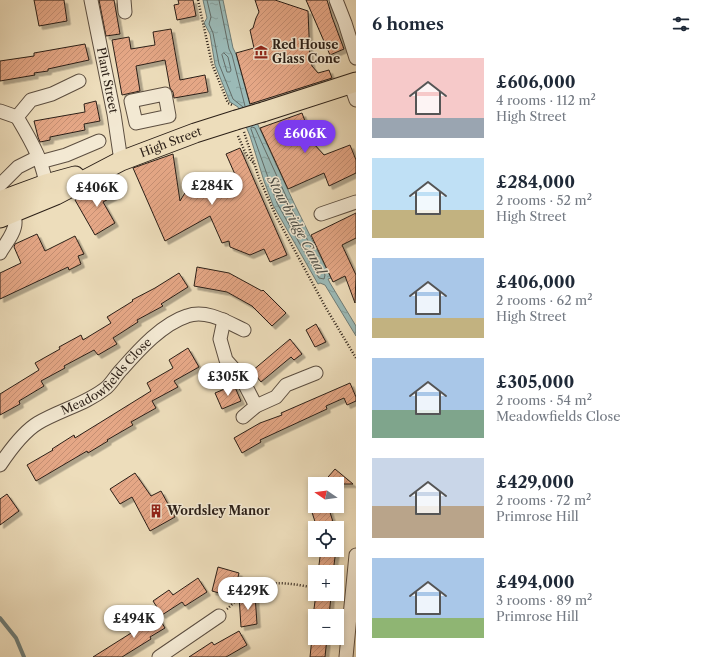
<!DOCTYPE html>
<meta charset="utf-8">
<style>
:root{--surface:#fff;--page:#f6f6f7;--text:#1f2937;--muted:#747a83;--accent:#7c3aed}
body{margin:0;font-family:"Libre Caslon Text",serif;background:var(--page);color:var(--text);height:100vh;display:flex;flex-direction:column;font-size:15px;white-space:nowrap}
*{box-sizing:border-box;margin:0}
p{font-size:13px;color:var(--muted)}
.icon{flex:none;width:22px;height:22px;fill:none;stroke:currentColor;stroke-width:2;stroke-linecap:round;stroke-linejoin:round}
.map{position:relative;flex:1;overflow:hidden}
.details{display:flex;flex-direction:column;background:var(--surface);width:352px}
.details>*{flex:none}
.needle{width:26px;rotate:283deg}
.controls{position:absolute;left:308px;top:477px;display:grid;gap:8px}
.controls a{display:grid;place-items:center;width:36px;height:36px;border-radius:0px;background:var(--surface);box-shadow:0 2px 6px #0003;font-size:20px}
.price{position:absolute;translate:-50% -34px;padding:0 9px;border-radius:14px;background:#fff;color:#222;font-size:13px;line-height:26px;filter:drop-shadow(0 1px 2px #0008)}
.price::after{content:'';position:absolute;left:50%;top:24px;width:12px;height:9px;margin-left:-6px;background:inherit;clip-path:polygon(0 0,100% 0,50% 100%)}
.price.active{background:var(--accent);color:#fff}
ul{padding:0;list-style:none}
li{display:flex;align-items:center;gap:12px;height:100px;padding:0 16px}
li span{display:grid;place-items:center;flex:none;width:112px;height:80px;border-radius:0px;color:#555}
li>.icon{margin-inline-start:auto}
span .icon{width:48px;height:48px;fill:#fffc;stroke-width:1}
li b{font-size:17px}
h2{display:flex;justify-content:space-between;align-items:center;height:48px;padding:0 16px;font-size:17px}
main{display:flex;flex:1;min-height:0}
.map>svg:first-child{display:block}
.water{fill:url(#water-ripples);stroke:#6e7c77}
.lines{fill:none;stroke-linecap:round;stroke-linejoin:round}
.shore{stroke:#636c67;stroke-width:1}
.stream{stroke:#6e7c77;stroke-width:4}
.building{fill:url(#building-hatch);stroke:#2b1f17;filter:url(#shadow)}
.minor-casing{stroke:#5c4e40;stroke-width:15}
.highway-casing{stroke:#2b1f17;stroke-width:21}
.path{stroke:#2b1f17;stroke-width:2.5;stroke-dasharray:1 2;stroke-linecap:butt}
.minor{stroke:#f3e9d3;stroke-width:13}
.highway{stroke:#edddbb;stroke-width:19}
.highway-bridge-casing{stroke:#2b1f17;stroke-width:21;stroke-linecap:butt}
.highway-bridge{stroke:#edddbb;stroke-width:19}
.labels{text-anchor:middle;stroke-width:3;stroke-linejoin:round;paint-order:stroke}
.poi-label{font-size:12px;font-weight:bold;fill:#2b1f17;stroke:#f3e9d3;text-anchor:start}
.street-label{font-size:12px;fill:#2b1f17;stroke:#f3e9d3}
.water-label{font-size:13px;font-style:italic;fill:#4d4e47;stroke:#f3e9d3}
</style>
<main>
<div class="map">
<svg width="356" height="657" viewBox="0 0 356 657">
<defs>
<pattern id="water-ripples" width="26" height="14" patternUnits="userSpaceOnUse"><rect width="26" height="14" fill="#9bbab7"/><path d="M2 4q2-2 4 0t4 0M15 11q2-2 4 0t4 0" fill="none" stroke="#869f9d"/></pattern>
<pattern id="building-hatch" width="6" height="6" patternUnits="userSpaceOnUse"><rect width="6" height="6" fill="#e5a786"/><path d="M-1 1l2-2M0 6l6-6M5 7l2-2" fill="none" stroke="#c58f73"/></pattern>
<filter id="shadow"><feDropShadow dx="3.5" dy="3.5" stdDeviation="0" flood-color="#0004"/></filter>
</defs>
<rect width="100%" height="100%" fill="#edddbb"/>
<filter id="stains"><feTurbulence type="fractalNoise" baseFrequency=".005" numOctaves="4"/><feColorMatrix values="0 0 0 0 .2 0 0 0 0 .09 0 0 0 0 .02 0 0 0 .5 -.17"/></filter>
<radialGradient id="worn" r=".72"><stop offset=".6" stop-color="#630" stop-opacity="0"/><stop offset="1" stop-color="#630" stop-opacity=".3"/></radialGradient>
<polygon class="water" points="203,0 223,0 233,48 236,54 250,105 258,125 294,203 331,278 328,279 330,283 356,326 356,336 325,285 320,283 318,284 273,205 264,181 250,136 238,107 230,102 215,65 210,34 204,23 207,18"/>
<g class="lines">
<g class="shore">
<polyline points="207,0 211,17 209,24 213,33 219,64 233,99 243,107"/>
<polyline points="219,0 229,49 232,55 245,106"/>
<polygon points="224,53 228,57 231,70 230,72 227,72 222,55"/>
<polygon points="252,127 255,128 290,205 325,275 324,279 319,278 277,203 251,129"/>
</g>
<polyline class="stream" points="0,618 16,638 24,657"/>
</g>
<g class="building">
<polygon points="34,0 64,0 67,21 39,26"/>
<polygon points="99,0 114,0 120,34 106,36"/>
<polygon points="178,0 193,0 196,16 177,20 174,5 179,4"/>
<polygon points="255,0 275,0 308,11 310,59 312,66 318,73 329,70 332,78 250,104 236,53 254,48 250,30 253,28 256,18 259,12"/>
<polygon points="306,0 327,0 332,17 344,49 330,55"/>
<polygon points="171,29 180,80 205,75 208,92 174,98 173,92 170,88 165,60 136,66 140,91 122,95 112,40 129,37 131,49 155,45 153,32"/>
<polygon points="85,44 89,60 48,69 48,71 34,73 35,75 0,81 0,61 34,56 34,53"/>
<polygon points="96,101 100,121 84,124 85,130 50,137 50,140 40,142 38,137 34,121 85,112 84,104"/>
<polygon points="302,113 313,143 324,155 350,145 356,160 356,173 329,186 324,173 288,189 260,128"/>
<polygon points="240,148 287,255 270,262 264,249 250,255 230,247 229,241 222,243 210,216 165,241 133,168 173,154 180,201 194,178 197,188 204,183 207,192 237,179 226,154"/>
<polygon points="106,181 114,196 103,202 115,223 95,235 75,200 88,193 87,191"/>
<polygon points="356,213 356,238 342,245 356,275 355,303 345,276 333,282 311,235"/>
<polygon points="37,234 45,251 75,236 84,254 78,256 81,264 69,270 68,267 0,299 0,273 21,263 14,247 15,244"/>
<polygon points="197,267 229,273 262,291 263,290 286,313 272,326 252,306 227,292 194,286"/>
<polygon points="179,273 188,287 161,304 163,306 137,320 138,322 113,338 117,344 98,355 94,350 64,366 65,368 41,381 44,386 19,401 20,404 0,415 0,394 39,370 35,363 60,349 59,347 81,335 83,340 111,323 107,317 133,301 132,300 155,288"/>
<polygon points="316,324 326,342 315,347 306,330"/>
<polygon points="290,339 302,354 294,360 291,357 261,382 252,371"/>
<polygon points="188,348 199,367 174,381 178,387 152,401 156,408 131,422 133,425 107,440 108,441 88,453 87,451 36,481 27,465 53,450 52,449 74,435 75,438 101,422 151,391 147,383 173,368 169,360"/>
<polygon points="350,383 356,397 356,401 347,405 344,398 326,406 327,409 260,440 261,442 242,453 234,438 260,423 282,415 281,413"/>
<polygon points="234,385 241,401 222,409 215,393"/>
<polygon points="335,469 353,484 322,484"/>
<polygon points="135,473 151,496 161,491 175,517 150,531 132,497 120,504 110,489"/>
<polygon points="7,494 19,511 0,525 0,499"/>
<polygon points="310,506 328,506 334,525 325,528 317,528"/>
<polygon points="321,550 336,550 333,572 318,572"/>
<polygon points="218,567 239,573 233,597 212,591"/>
<polygon points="198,578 207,592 185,606 182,602 162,615 153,601 169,590 173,595"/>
<polygon points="316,594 331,596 329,616 313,616"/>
<polygon points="255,595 257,624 241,627 239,596"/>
<polygon points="156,613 165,628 150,637 151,639 122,657 93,657 147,623 145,620"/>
<polygon points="239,631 247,645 226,657 189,657 212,642 214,645"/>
<polygon points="312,638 327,638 325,657 310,657"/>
</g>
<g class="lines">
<g class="minor-casing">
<g id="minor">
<path id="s1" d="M 91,0 L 114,114 L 121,161"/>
<polyline points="124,0 125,12"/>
<polyline points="336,0 345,23 356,58"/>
<polyline points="350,83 356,100"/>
<polygon points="165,94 169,116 136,123 131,101"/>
<polyline points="0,111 17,117 31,100 52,94 79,81"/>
<path d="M 17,117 C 30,139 46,165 46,191"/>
<polyline points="40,162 66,155 99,141"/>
<polyline points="0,185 18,167 38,157"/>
<polyline points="321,214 356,202"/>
<path d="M 0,253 C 5,244 16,232 15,221 C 14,215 12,211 12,205"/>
<polyline points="224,320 220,339 226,360 241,377 256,406"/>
<polyline points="243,417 256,406 276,397 286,385 316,373"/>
<path id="s2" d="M 0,465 C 10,450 23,432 38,423 C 60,410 86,404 106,388 C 112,383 116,375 122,369 C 139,350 162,324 187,316 C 206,309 227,322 244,330"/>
<polyline points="159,657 219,616"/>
<polyline points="346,657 356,555"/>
</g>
</g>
<g class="highway-casing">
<g id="highway">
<polyline points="263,112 356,82"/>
<polyline points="0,201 46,184 75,176"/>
<path id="s3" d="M 0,218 L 56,195 L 121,161 L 195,133 L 236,120"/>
</g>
</g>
<g class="path">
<polyline points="198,0 212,64 228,103 232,105"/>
<polyline points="244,132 259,178 276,216 326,308 356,358"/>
<polyline points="238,136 246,154 254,164"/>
<path d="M 227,609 C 234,603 242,593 251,589 C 269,579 295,584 315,588"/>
</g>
<use href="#minor" class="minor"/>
<use href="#highway" class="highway"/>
<g class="highway-bridge-casing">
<polyline id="highway-bridge" points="236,120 263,112"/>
</g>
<use href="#highway-bridge" class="highway-bridge"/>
</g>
<defs>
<g id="museum-bare" transform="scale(1.08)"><path d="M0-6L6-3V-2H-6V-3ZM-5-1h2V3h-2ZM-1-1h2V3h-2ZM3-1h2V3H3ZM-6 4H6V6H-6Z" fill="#8f2418" stroke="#f3e9d3" stroke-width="2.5" paint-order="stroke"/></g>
<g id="building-bare" transform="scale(1.08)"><path d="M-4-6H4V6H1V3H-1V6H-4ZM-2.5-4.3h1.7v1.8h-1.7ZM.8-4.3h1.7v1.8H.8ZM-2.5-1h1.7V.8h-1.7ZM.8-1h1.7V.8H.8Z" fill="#8f2418" stroke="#f3e9d3" stroke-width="2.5" paint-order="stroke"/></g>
</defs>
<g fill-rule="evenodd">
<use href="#museum-bare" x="261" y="52"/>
<use href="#building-bare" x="156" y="511"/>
</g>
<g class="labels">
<g class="poi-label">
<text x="272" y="49">Red House<tspan x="272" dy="14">Glass Cone</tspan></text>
<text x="167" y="515">Wordsley Manor</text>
</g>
<g class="street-label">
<text dy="4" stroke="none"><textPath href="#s1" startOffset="82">Plant Street</textPath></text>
<text dy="4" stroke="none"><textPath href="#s3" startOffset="187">High Street</textPath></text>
<text dy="4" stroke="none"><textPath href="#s2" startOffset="141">Meadowfields Close</textPath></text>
</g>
<g class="water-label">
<text transform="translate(297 225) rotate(62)" y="5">Stourbridge Canal</text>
</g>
</g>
<rect width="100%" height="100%" filter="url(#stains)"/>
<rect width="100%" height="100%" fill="url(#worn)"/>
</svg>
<div class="controls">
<a><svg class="needle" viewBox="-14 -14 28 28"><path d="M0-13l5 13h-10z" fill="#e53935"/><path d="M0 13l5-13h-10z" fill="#747a83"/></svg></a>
<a><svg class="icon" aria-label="locate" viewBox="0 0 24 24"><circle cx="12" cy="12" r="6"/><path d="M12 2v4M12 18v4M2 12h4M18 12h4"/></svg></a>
<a>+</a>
<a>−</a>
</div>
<b class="price active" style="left:305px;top:154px">£606K</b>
<b class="price" style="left:212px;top:206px">£284K</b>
<b class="price" style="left:97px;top:208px">£406K</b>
<b class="price" style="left:228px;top:397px">£305K</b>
<b class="price" style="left:248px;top:611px">£429K</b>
<b class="price" style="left:134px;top:639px">£494K</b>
</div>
<section class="details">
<h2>6 homes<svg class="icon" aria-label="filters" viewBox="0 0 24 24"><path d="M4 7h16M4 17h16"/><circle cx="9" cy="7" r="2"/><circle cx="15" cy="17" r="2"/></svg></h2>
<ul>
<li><span style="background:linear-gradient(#f6c9c9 75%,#9aa5b1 0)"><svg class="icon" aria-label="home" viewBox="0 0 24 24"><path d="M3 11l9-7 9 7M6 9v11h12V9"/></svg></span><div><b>£606,000</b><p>4 rooms · 112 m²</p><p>High Street</p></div></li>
<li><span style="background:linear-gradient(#bfe0f5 65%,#c2b280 0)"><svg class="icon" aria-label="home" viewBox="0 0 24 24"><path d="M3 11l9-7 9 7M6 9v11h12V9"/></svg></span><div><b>£284,000</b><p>2 rooms · 52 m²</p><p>High Street</p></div></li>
<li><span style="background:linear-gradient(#a9c7e8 75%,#c2b280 0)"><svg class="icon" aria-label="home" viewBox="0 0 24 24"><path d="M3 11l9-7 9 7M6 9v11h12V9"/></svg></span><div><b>£406,000</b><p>2 rooms · 62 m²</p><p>High Street</p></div></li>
<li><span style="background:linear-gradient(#a9c7e8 65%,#7fa58c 0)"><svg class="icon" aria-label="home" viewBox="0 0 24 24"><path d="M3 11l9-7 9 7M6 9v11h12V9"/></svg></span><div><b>£305,000</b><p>2 rooms · 54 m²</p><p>Meadowfields Close</p></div></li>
<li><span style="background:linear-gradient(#c9d6e8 60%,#b9a48a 0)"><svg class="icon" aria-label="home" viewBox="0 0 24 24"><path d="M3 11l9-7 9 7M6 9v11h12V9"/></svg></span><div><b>£429,000</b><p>2 rooms · 72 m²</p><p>Primrose Hill</p></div></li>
<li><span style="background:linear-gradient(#a9c7e8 75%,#8fb573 0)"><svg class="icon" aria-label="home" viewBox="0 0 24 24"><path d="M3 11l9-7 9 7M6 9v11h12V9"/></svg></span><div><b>£494,000</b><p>3 rooms · 89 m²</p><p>Primrose Hill</p></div></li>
</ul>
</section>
</main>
